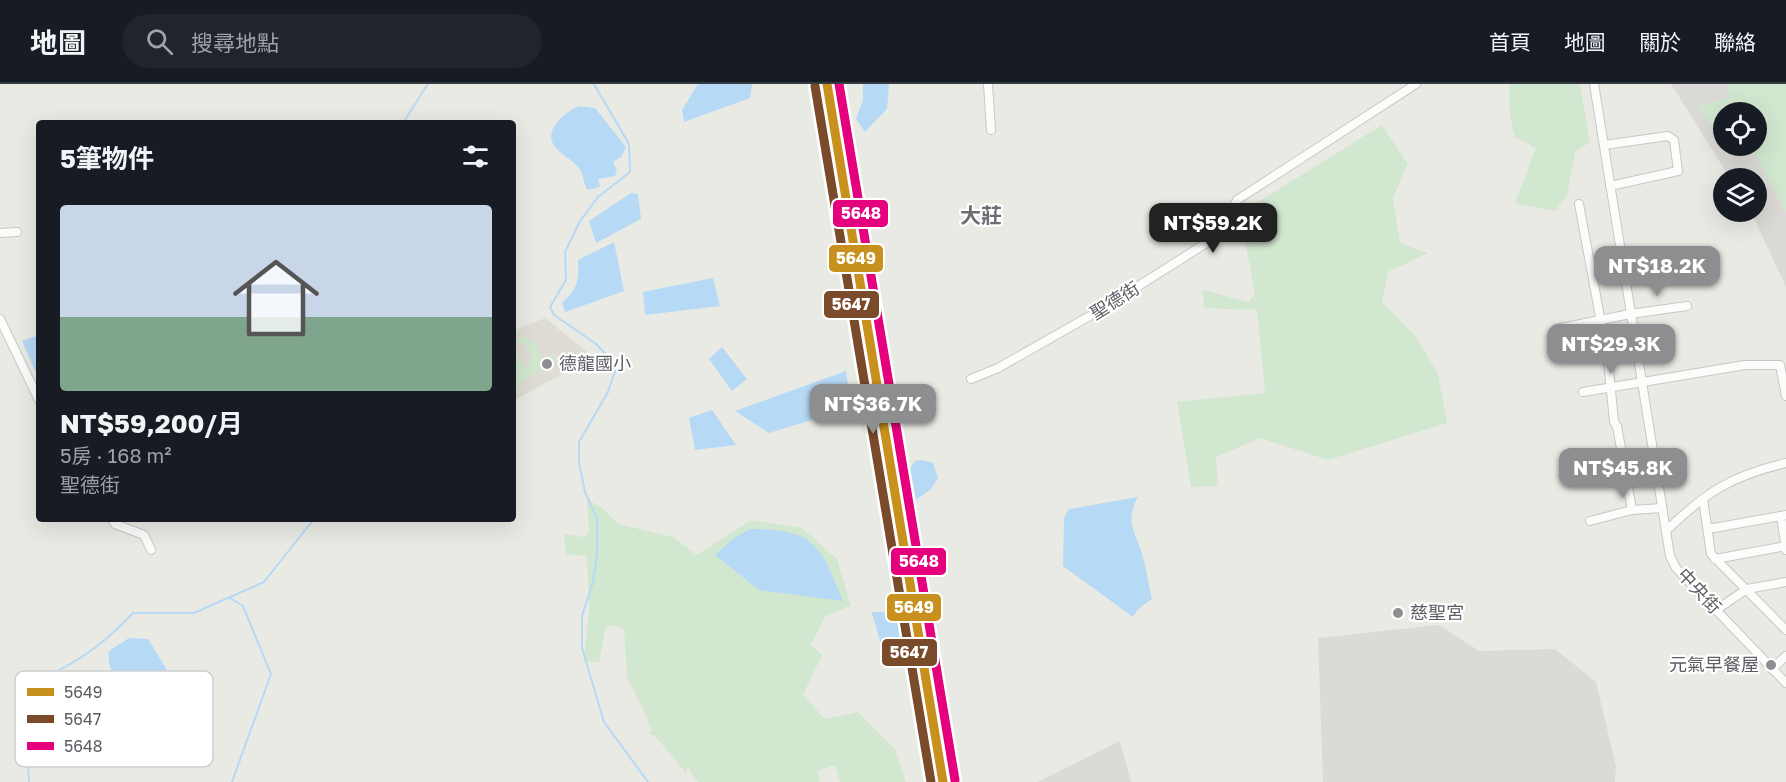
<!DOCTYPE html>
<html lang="zh-TW">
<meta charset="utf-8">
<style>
:root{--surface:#171b24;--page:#20242c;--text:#f1f3f6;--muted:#9ea1a6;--line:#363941;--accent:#8c8e90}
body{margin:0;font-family:"Golos Text","Noto Sans TC",sans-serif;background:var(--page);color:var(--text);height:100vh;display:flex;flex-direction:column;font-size:22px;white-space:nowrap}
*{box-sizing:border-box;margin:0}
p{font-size:20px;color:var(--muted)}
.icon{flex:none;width:33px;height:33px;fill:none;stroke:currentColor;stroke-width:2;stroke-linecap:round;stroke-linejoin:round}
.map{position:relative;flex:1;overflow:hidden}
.panel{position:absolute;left:36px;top:36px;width:480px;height:402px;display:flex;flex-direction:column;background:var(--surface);border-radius:6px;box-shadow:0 6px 24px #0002}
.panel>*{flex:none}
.buttons{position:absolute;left:1713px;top:18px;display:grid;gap:12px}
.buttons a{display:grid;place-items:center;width:54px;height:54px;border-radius:50%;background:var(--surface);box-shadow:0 6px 24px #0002;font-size:30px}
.price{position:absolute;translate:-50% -51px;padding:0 14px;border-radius:12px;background:var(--accent);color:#fff;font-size:20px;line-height:39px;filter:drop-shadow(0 2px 3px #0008)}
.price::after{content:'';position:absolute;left:50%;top:36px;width:18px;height:14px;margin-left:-9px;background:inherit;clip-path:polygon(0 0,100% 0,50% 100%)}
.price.current{background:#222;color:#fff}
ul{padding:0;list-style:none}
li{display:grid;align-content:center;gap:12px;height:318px;padding:0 24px}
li+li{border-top:2px solid var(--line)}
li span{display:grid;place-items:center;height:186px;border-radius:6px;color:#555}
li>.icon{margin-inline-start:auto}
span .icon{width:108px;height:108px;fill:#fffc;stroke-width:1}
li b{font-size:26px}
h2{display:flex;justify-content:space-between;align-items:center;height:72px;padding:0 24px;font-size:26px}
header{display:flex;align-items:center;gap:36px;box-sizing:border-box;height:84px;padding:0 30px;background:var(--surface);border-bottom:2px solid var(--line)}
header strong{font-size:28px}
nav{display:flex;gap:33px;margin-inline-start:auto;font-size:21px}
.search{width:420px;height:54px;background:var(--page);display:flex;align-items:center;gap:15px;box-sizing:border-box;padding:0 21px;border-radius:33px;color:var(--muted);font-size:22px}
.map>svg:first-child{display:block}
.industrial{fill:#dbdad6;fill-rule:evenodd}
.education{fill:#dedcd4}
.green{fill:#d2e7d0}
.water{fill:#b6d9f6}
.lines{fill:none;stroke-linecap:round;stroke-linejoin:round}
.stream{stroke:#b6d9f6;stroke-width:2}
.minor-casing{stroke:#c7c7c7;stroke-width:10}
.tertiary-casing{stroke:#c7c7c7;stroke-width:12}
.minor{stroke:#fcfcfb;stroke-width:8}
.tertiary{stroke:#fcfcfb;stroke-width:9}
.bus-1-casing{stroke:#fff;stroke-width:14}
.bus-2-casing{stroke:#fff;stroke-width:14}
.bus-3-casing{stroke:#fff;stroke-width:14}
.bus-1{stroke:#c8901d;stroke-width:9}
.bus-2{stroke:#7a4b2a;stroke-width:9}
.bus-3{stroke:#e5007d;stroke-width:9}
.poi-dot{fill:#8c8e90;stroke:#fff;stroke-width:2}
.labels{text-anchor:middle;stroke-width:4.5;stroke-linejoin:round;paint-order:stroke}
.street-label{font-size:18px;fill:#5a5d62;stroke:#fff}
.poi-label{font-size:18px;fill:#5a5d62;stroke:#fff;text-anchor:start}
.quarter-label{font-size:21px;font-weight:bold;fill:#6b6f74;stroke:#fff}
.key{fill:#fff;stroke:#ceced0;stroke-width:1.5}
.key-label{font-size:16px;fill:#5a5d62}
.line-badge{stroke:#fff;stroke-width:2}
.badge-label{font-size:16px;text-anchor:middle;font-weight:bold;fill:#fff}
</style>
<header>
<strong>地圖</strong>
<div class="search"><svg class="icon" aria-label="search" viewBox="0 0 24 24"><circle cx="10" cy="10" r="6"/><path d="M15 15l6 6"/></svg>搜尋地點</div>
<nav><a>首頁</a><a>地圖</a><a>關於</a><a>聯絡</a></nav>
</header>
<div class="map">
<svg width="1786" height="698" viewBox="0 0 1786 698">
<rect width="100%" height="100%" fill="#eaeae5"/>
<g class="industrial">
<path d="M 1671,0 L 1786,0 L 1786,203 L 1751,128 L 1756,128 L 1756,94 L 1730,94 ZM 1724,28 L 1756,28 L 1756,62 L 1724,62 Z"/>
<polygon points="1439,541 1479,567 1555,565 1596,598 1616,682 1615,698 1323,698 1318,554"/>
<polygon points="1120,657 1131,698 1037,698"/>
</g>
<polygon class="education" points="545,234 593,273 513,317 513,247"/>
<g class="green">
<polygon points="1509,0 1580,0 1590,58 1575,68 1567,112 1555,127 1515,119 1536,64 1515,53 1510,31"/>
<polygon points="1727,0 1786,0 1786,129 1753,64 1740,62 1756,62 1756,28 1724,28 1723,58 1698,23 1730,13"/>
<polygon points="1382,41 1408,80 1393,114 1400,159 1428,169 1388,188 1382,218 1416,253 1438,290 1447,339 1328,376 1260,354 1216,373 1218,402 1191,403 1177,318 1265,309 1257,226 1204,224 1203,206 1248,218 1255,210 1241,136 1245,126"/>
<path d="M 525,253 C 537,256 540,266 539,277 L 553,270 L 557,278 L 513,302 L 513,262 L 525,285 L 532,273 C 530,263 524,258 513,260 L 513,254 Z"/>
<polygon points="587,416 600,422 618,440 673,453 697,471 751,436 802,444 837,475 851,522 825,532 811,561 822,571 803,611 825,635 858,628 895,665 906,698 840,698 835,681 817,687 820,698 698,698 687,683 686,689 656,653 648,649 651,647 646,631 627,593 624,545 613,541 606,543 599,578 584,578 589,527 587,472 566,470 564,450 584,453 589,447"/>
</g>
<g class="water">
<polygon points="698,0 752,0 750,14 684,38 682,26"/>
<polygon points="863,0 889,0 887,25 865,48 856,35 863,16"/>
<path d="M 579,22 L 595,24 L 626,63 L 621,73 L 613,78 L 617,86 L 615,92 L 598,95 L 600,103 L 587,106 C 584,100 583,89 579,84 C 573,76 563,72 557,65 C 540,48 565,28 579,22 Z"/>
<polygon points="631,109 638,110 641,135 596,159 589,137"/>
<path d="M 614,158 L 624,207 L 565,228 L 562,219 C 578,205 579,196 578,176 Z"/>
<polygon points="713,194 720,222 645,231 643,208"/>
<polygon points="39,251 39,288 36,289 22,257"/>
<polygon points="722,263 747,295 732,307 709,275"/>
<polygon points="846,287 851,324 769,349 735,327"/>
<polygon points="712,326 736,361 695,366 689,334"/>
<polygon points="922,376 933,379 938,394 930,406 916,416 910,385 915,377"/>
<path d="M 1138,413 C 1123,440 1138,451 1144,477 C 1147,489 1149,502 1152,515 L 1138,525 L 1133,533 L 1063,482 L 1064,434 L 1069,425 Z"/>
<path d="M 750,445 C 815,445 821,462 843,517 L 759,506 L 715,471 L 734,454 Z"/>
<path d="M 871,528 L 901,528 L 904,573 L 886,569 C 877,555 878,543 871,528 Z"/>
<path d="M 129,554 L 148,555 L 177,602 C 149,623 104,603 109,567 Z"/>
</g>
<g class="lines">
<g class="stream">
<polyline points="594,0 629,60 630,88 598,113 580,137 565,168 566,196 550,223 554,231 595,259 617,282 608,308 579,358 579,379 585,408 597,435 597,471 593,498 582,532 582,564 604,638 648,698"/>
<polyline points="403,39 428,0"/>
<polyline points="230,514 243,522 271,590 232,698"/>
<path d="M 29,698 L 26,639 L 34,599 C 77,578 100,564 133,529 L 194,529 L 264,498 L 314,435"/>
</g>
<g class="minor-casing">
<g id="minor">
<polyline points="988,0 991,46"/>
<polyline points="1594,0 1670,472 1676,484 1786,599"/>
<polyline points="1604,61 1668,52 1674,56 1678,87 1610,102"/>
<polyline points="1579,120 1608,276 1614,338 1617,342 1632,426"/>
<polyline points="0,149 17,148"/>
<polyline points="0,235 39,316"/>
<polyline points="1556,245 1630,230 1687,222"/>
<polyline points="971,295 998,284 1102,225 1227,146 1234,139 1235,120 1237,116 1416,0"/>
<polyline points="1583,308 1745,281 1780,281 1786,312"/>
<polyline points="1703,415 1711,470 1786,546"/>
<polyline points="1781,432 1786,466"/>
<polyline points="112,435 115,440 144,451 151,466"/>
<polyline points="1590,437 1632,426 1662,424"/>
<polyline points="1708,445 1786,431"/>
<path d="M 1666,447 C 1706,408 1731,392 1786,379"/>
<polyline points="1715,475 1786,462"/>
<polyline points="1716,526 1747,505 1786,498"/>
<polyline points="1772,585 1786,572"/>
</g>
</g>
<g class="tertiary-casing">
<polyline id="tertiary" points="827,0 943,698"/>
</g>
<use href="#minor" class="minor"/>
<use href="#tertiary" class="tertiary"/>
<g class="bus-1-casing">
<polyline id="bus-1" points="827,0 943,698"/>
</g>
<g class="bus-2-casing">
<polyline id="bus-2" points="815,2 931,698"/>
</g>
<g class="bus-3-casing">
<polyline id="bus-3" points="839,0 955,696"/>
</g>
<use href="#bus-1" class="bus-1"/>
<use href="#bus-2" class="bus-2"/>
<use href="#bus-3" class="bus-3"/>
</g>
<g class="poi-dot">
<circle cx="547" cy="280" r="6"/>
<circle cx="1398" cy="529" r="6"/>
<circle cx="1771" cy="581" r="6"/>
</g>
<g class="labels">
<g class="street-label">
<text transform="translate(1115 217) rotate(-32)" y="6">聖德街</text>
<text transform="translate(1699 507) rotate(47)" y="6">中央街</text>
</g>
<g class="poi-label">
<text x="559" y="286">德龍國小</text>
<text x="1410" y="535">慈聖宮</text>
<text x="1759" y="587" text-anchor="end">元氣早餐屋</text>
</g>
<g class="quarter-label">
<text x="981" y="139">大莊</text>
</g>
</g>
<rect x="15" y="587" width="198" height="96" rx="9" class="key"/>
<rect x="27" y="604" width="27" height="8" fill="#c8901d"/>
<rect x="27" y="631" width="27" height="8" fill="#7a4b2a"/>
<rect x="27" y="658" width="27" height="8" fill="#e5007d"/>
<g class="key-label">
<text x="64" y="614">5649</text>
<text x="64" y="641">5647</text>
<text x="64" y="668">5648</text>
</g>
<g class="line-badge">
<rect x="832" y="115" width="57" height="29" rx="6" fill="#e5007d"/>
<rect x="828" y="160" width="56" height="29" rx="6" fill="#c8901d"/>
<rect x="823" y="206" width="57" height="29" rx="6" fill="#7a4b2a"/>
<rect x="890" y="463" width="57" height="29" rx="6" fill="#e5007d"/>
<rect x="886" y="509" width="56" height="29" rx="6" fill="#c8901d"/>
<rect x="881" y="554" width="57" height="29" rx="6" fill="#7a4b2a"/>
</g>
<g class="badge-label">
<text x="861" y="135">5648</text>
<text x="856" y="180">5649</text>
<text x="851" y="226">5647</text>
<text x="919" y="483">5648</text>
<text x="914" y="529">5649</text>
<text x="909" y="574">5647</text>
</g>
</svg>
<div class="buttons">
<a><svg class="icon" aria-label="locate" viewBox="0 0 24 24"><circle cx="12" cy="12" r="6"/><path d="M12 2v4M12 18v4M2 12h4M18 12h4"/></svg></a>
<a><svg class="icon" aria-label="layers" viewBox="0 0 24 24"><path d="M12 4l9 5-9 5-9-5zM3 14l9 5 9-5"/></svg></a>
</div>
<b class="price current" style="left:1213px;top:170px">NT$59.2K</b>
<b class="price" style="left:1657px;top:213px">NT$18.2K</b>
<b class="price" style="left:1611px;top:291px">NT$29.3K</b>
<b class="price" style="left:873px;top:351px">NT$36.7K</b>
<b class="price" style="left:1623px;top:415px">NT$45.8K</b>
<section class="panel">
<h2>5筆物件<svg class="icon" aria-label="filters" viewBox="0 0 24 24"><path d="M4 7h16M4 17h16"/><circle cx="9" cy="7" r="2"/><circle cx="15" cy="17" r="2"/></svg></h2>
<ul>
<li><span style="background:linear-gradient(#c9d6e8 60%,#7fa58c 0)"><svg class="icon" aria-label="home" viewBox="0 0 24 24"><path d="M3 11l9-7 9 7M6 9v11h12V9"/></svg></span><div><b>NT$59,200/月</b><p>5房 · 168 m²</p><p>聖德街</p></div></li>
</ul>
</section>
</div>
